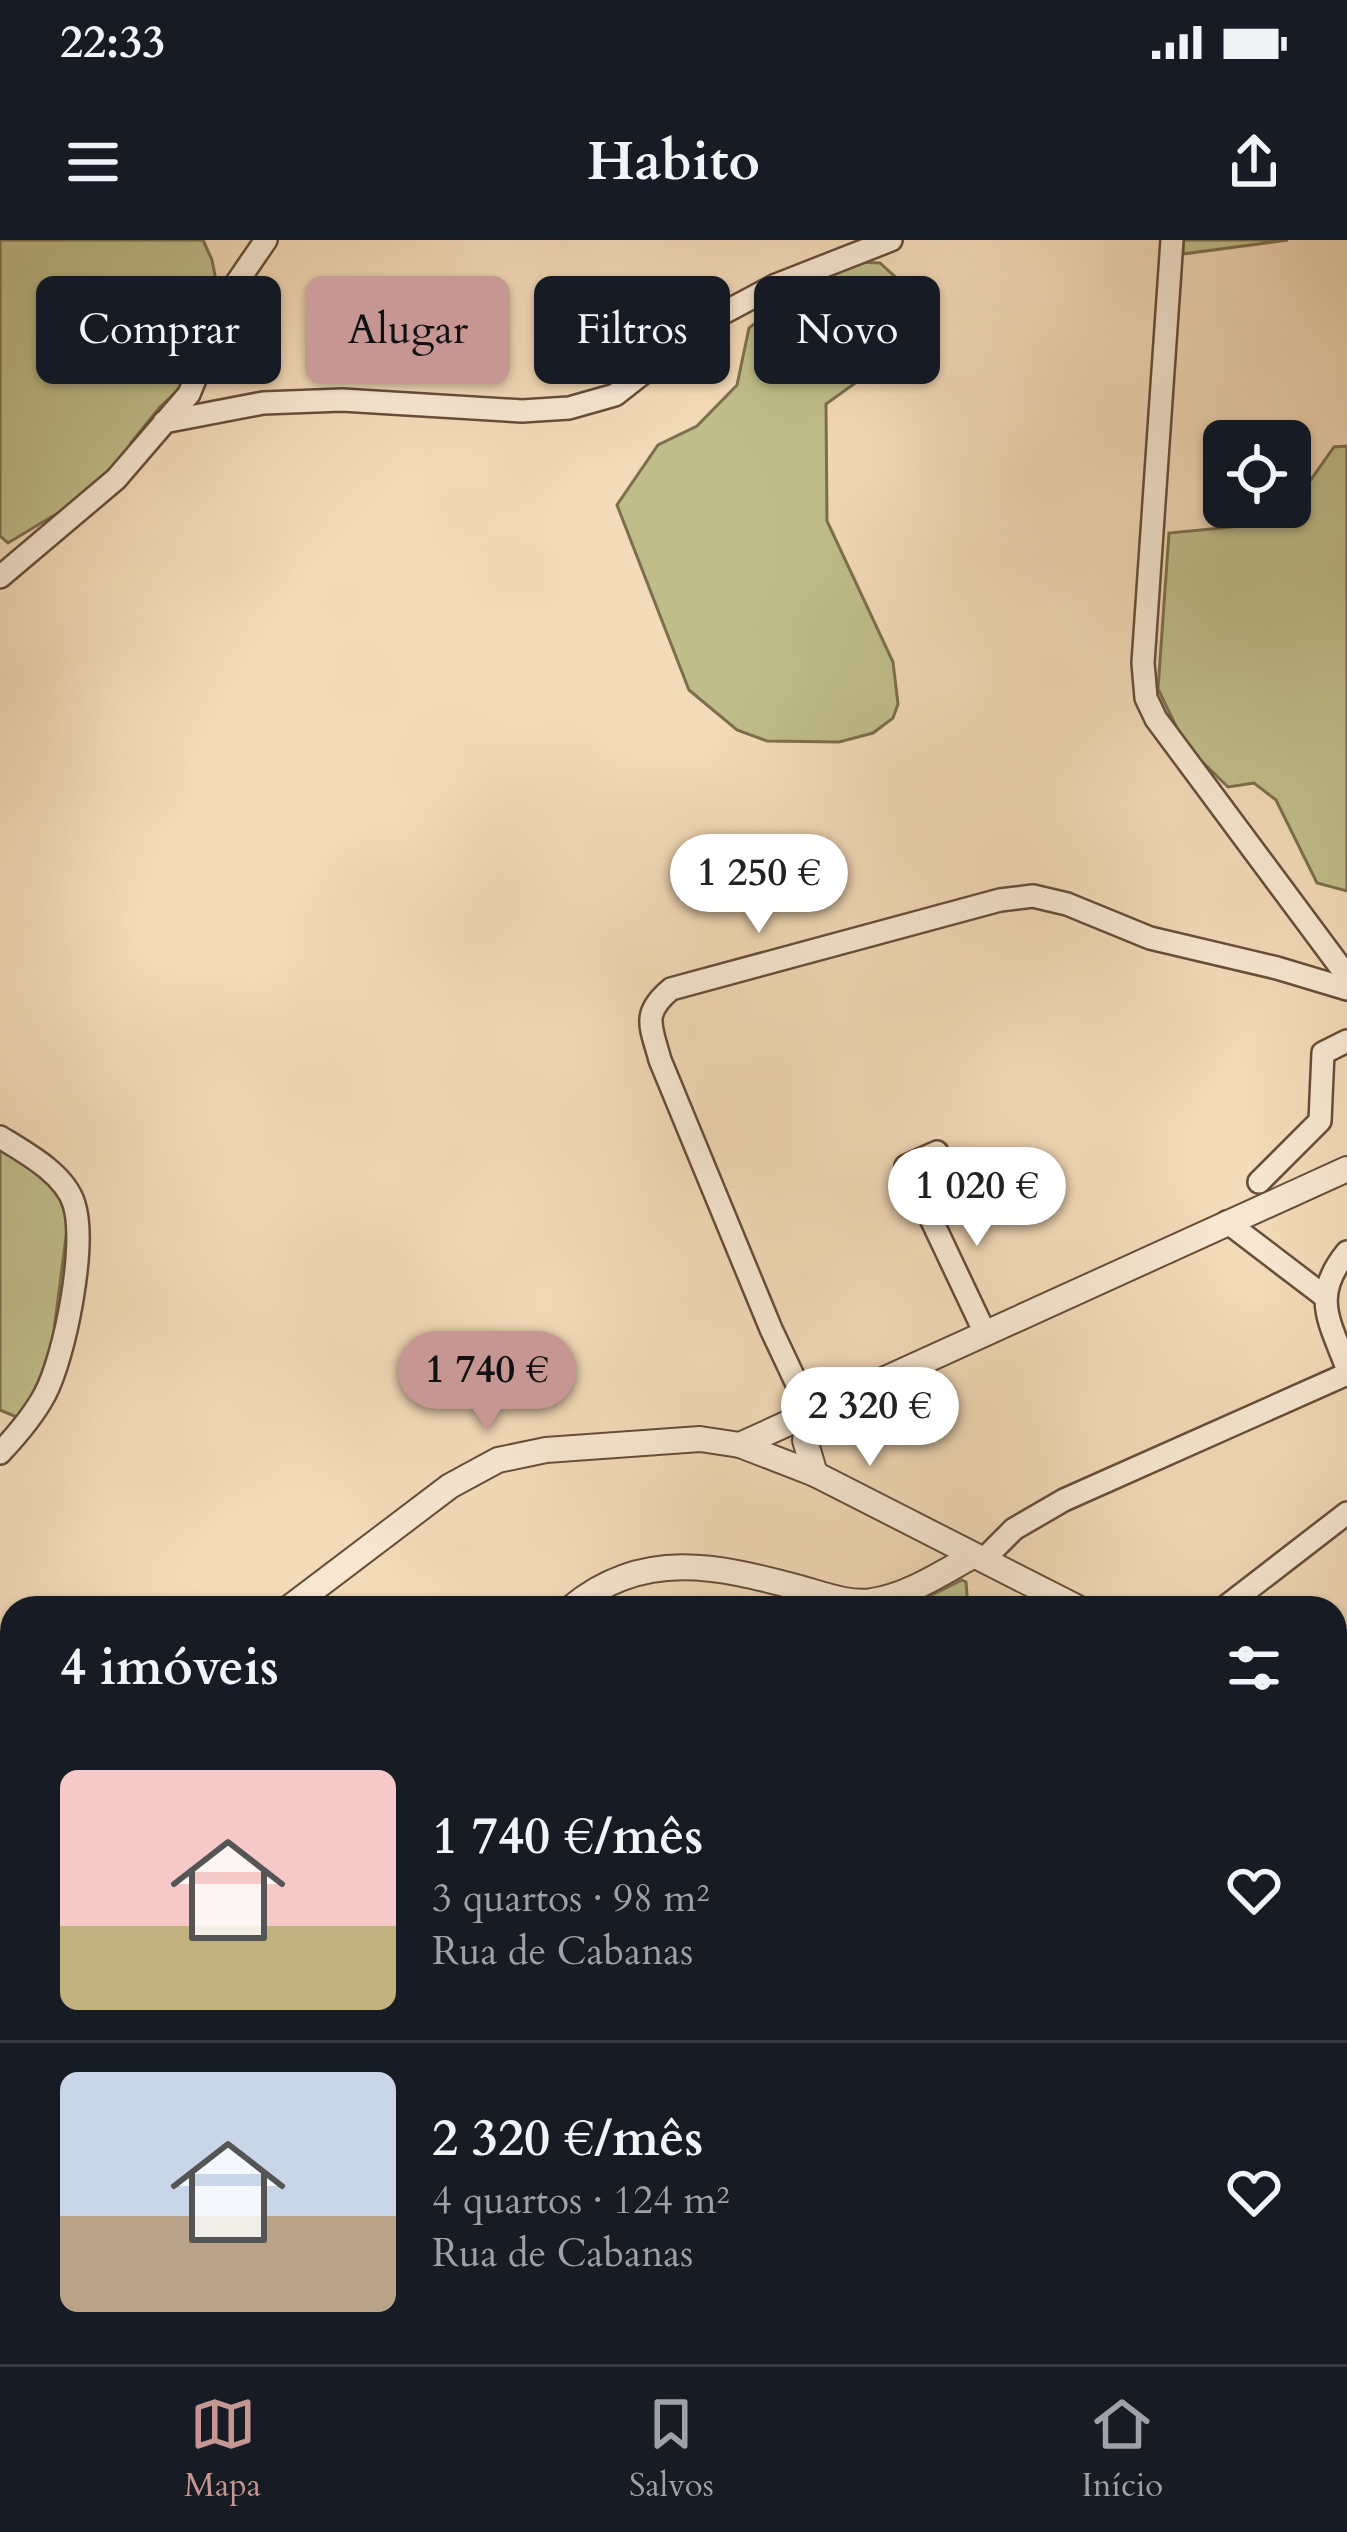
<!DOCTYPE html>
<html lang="pt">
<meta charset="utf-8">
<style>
:root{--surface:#171b24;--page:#20242c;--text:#f1f3f6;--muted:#9ea1a6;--line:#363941;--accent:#c59692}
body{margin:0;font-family:Cardo,serif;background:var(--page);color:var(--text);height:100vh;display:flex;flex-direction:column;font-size:45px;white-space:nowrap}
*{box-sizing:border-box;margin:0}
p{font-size:39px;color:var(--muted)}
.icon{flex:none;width:66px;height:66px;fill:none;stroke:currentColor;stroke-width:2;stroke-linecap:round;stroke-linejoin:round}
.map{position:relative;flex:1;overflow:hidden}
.panel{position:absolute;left:0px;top:1356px;width:1347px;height:768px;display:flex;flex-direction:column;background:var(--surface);border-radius:36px 36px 0 0;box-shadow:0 3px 9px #0004}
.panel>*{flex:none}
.banner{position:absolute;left:36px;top:36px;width:1275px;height:108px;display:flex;gap:24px}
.buttons{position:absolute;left:1203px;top:180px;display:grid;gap:24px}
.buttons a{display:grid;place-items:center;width:108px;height:108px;border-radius:18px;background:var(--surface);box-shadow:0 3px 9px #0004;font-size:60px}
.price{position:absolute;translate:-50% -102px;padding:0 27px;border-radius:42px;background:#fff;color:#222;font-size:39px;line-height:78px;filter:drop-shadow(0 3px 6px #0008)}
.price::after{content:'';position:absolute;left:50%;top:72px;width:36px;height:27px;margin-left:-18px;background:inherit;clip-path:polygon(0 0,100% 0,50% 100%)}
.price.active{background:var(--accent);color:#111}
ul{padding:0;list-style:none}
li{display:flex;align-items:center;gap:36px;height:300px;padding:0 60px}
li+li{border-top:3px solid var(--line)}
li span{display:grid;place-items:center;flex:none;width:336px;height:240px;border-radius:18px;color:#555}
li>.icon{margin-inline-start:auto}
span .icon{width:144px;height:144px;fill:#fffc;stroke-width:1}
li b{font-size:51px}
h2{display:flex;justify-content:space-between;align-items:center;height:144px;padding:0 60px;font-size:51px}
.tag{padding:0 42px;border-radius:18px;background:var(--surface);box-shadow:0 3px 9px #0004;font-size:42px;line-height:108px}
.tag.active{background:var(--accent);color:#111}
.status{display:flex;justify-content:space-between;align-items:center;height:84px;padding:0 60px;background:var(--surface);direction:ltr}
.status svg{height:33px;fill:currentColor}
header{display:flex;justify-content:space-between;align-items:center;height:156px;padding:0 60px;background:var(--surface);font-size:54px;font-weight:700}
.menu{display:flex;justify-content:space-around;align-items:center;height:168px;border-top:3px solid var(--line);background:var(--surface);font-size:33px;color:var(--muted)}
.menu a{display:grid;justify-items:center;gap:6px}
.menu .active{color:var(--accent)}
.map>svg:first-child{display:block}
.green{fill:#bfbe8b;stroke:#7c6f4e;stroke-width:3}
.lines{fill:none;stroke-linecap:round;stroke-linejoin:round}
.service-casing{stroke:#674e3a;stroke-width:15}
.minor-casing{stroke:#674e3a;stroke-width:26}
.tertiary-casing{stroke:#674e3a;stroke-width:28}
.service{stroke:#f7e7d1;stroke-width:10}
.minor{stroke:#f7e7d1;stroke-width:21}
.tertiary{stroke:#f7e7d1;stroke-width:24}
</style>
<div class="status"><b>22:33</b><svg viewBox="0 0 49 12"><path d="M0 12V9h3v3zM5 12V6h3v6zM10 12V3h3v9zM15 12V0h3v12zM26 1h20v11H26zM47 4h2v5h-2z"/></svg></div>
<header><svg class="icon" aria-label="menu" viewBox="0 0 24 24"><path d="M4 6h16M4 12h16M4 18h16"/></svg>Habito<svg class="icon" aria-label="share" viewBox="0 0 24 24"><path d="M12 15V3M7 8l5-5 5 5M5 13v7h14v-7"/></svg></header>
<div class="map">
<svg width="1347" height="2124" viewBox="0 0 1347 2124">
<rect width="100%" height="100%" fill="#f3dab8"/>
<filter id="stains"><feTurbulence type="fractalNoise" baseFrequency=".00167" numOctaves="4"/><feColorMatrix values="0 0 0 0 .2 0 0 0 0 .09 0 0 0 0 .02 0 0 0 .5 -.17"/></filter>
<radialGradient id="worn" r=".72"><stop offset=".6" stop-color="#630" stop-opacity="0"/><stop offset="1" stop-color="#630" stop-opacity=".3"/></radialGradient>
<g class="green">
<polygon points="0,0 203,0 212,20 220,61 193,136 159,168 131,203 136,226 8,303 0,296"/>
<polygon points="1183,0 1288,0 1183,14"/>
<polygon points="832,21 880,23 914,54 911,103 826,164 827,281 893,422 898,464 893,478 873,493 839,502 767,501 737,490 689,450 617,265 658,205 697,186 737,145 749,88"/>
<polygon points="1347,206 1347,651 1317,643 1276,560 1254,543 1228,547 1185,505 1158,449 1169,293 1281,282 1334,207"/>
<polygon points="0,909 55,945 68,981 45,1161 26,1181 0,1170"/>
<polygon points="962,1340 966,1342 968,1368 906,1368"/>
</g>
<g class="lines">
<g class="service-casing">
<polyline id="service" points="1335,1876 1339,1877"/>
</g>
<g class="minor-casing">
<g id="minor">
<polyline points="1172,0 1143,423 1146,458 1156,479 1347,736"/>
<polyline points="164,182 263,163 342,160 522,171 569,168 615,155 712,79 776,45 891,0"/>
<polyline points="0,337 116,239 189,154 231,51 266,0"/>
<path d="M 0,897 C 26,913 65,934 74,964 C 87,1005 65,1116 45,1154 C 34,1175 16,1196 0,1213"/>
<polyline points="937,912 906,926 985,1093"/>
<polyline points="1259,942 1320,881 1323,813 1347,801"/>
<polyline points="1227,982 1324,1056"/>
<path d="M 1347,1012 C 1311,1056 1329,1080 1347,1128"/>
<path d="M 811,1174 L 771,1089 L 660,820 C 651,786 641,774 671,749 L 1000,660 L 1033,656 L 1067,664 L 1150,698 L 1277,728 L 1347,749"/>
<polyline points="983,1320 1014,1289 1064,1260 1347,1134"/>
<polyline points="1224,1368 1347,1273"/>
<polyline points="0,2058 12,2053"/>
<polyline points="0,2078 12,2099"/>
<polyline points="20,2112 27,2124"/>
<polyline points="386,2112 420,2116 490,2112"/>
<polyline points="324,2124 354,2112"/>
</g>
</g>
<g class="tertiary-casing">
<g id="tertiary">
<polyline points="811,1174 805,1200 815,1234"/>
<polyline points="740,1205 1347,929"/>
<polyline points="289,1368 450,1246 498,1220 546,1210 700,1199 740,1205 815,1234 1078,1368"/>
<path d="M 571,1368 C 643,1308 718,1326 800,1348 C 822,1354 849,1365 872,1361 C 908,1356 941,1333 973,1316"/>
<polyline points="0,1516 12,1510"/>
<polyline points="505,2112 521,2124"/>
<polyline points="1325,2112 1347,2124"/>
</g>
</g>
<use href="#service" class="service"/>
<use href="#minor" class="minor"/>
<use href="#tertiary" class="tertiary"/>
</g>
<rect width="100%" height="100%" filter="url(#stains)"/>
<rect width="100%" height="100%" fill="url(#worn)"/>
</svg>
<div class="buttons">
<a><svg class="icon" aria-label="locate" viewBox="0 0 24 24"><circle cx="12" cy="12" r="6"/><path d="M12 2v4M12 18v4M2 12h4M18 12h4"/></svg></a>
</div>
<b class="price" style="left:759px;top:696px">1 250 €</b>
<b class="price" style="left:977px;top:1009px">1 020 €</b>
<b class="price active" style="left:487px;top:1193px">1 740 €</b>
<b class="price" style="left:870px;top:1229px">2 320 €</b>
<div class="banner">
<a class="tag">Comprar</a>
<a class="tag active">Alugar</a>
<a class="tag">Filtros</a>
<a class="tag">Novo</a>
</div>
<section class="panel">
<h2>4 imóveis<svg class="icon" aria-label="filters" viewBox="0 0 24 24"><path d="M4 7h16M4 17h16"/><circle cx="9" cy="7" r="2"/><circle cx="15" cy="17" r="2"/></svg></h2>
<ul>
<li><span style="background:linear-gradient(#f6c9c9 65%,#c2b280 0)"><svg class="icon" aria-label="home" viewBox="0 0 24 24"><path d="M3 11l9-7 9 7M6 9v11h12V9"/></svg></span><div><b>1 740 €/mês</b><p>3 quartos · 98 m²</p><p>Rua de Cabanas</p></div><svg class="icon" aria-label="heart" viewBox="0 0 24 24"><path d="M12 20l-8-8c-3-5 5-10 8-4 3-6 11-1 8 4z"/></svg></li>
<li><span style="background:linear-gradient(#c9d6e8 60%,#b9a48a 0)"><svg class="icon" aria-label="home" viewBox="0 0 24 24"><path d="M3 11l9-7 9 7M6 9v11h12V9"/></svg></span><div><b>2 320 €/mês</b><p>4 quartos · 124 m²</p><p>Rua de Cabanas</p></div><svg class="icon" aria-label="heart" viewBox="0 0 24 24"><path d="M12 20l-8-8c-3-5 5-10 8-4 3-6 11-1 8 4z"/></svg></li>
</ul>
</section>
</div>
<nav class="menu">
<a class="active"><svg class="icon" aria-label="map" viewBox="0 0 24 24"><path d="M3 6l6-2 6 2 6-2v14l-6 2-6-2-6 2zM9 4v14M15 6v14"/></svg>Mapa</a>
<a><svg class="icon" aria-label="saved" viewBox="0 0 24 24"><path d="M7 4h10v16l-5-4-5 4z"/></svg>Salvos</a>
<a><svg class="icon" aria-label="home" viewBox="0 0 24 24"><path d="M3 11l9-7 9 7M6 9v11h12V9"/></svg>Início</a>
</nav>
